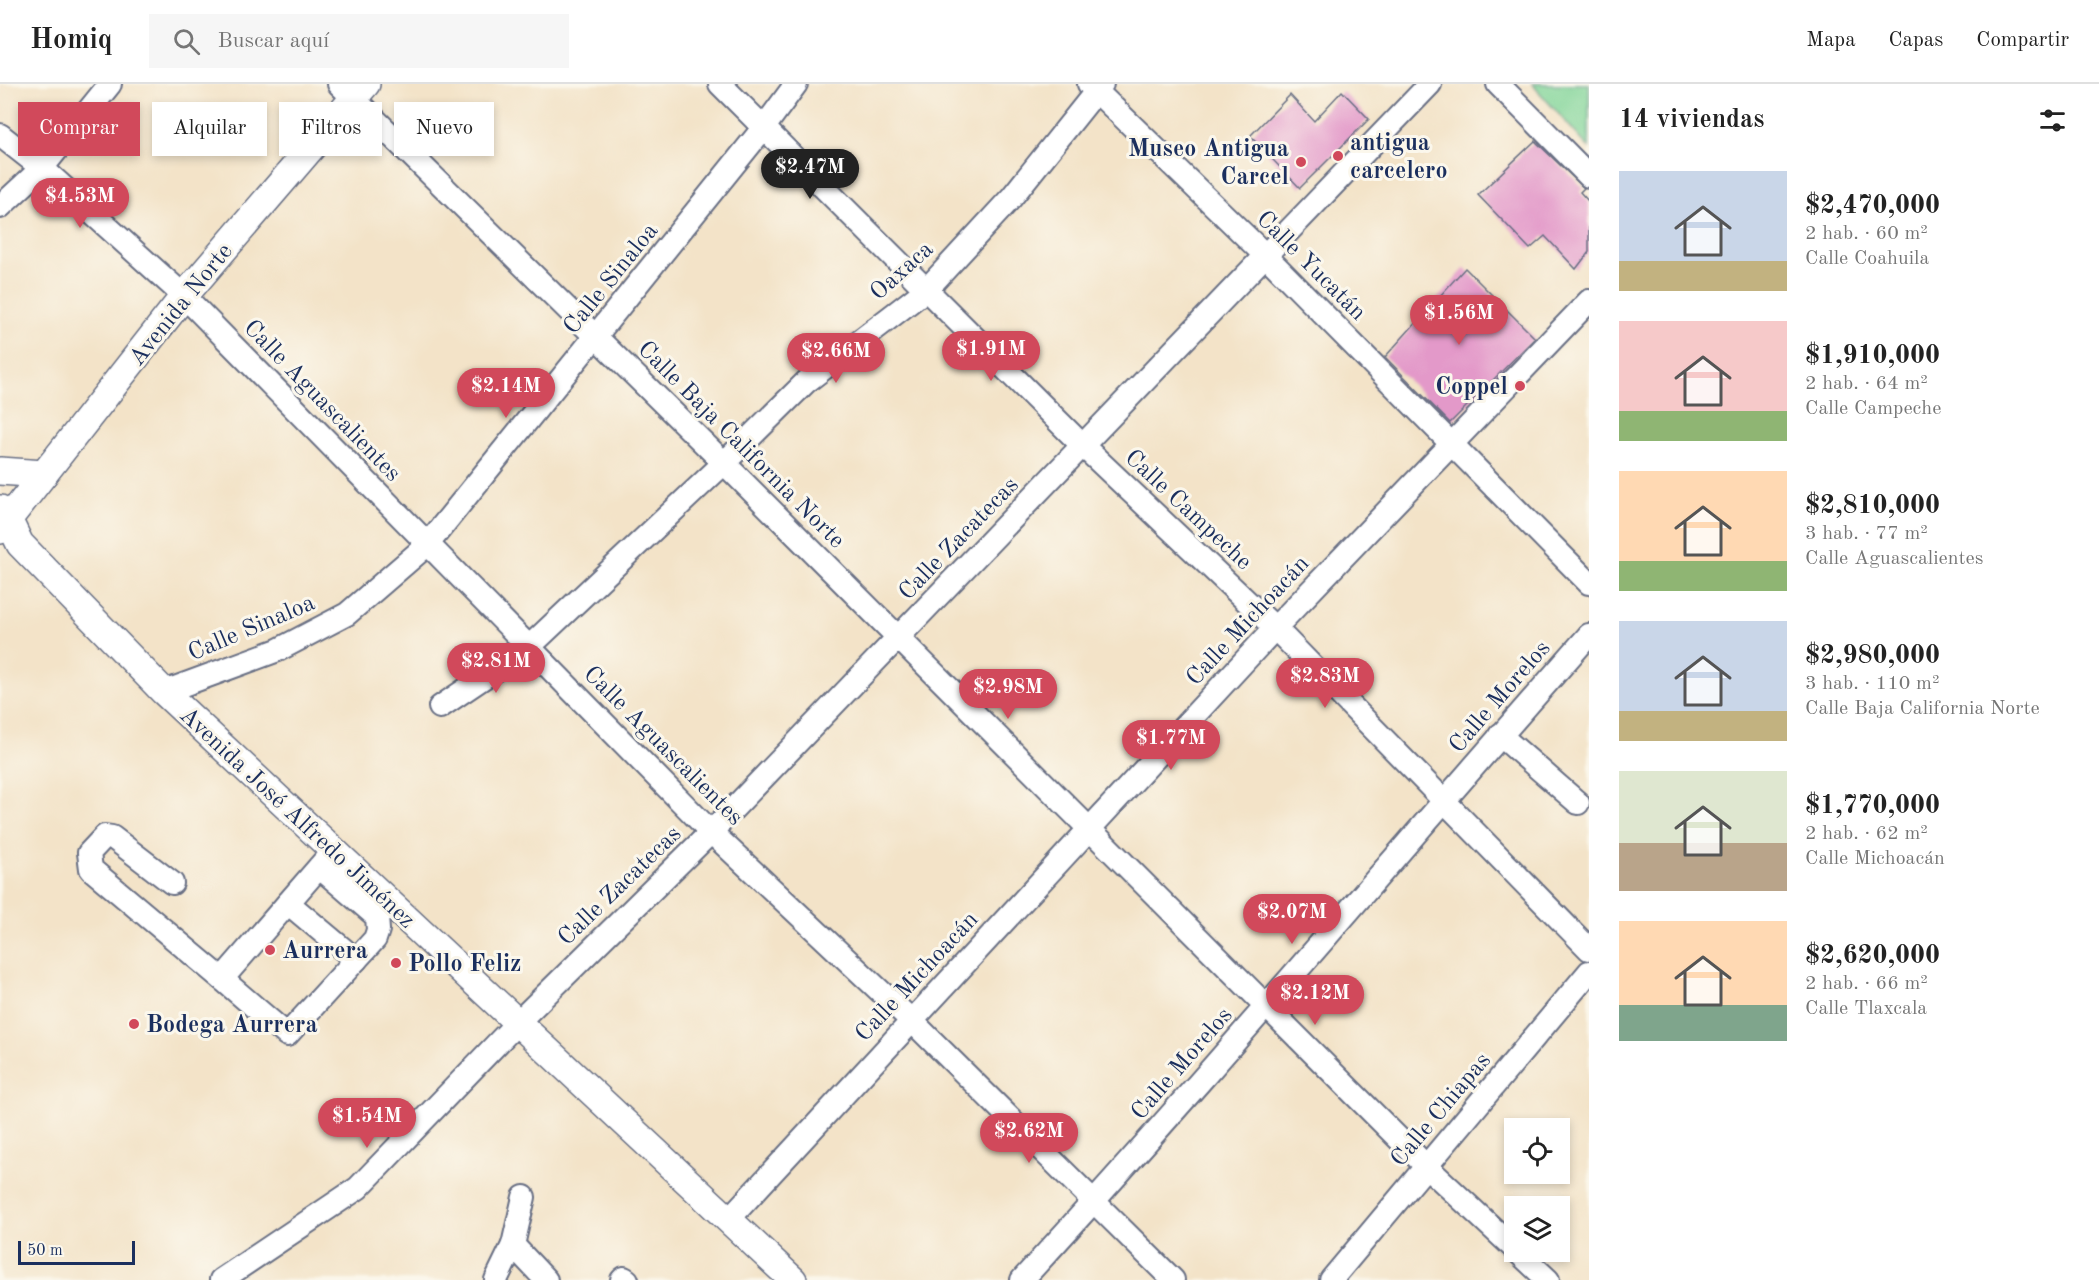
<!DOCTYPE html>
<html lang="es">
<meta charset="utf-8">
<style>
:root{--surface:#fff;--page:#f6f6f6;--text:#222;--muted:#767676;--line:#e0e0e0;--accent:#d1495b}
body{margin:0;font-family:"Old Standard TT",serif;background:var(--page);color:var(--text);height:100vh;display:flex;flex-direction:column;font-size:22px;white-space:nowrap}
*{box-sizing:border-box;margin:0}
p{font-size:20px;color:var(--muted)}
.icon{flex:none;width:33px;height:33px;fill:none;stroke:currentColor;stroke-width:2;stroke-linecap:round;stroke-linejoin:round}
.map{position:relative;flex:1;overflow:hidden}
.panel{display:flex;flex-direction:column;background:var(--surface);width:510px}
.panel>*{flex:none}
.hud{position:absolute;left:18px;top:18px;width:570px;height:54px;display:flex;gap:12px}
.fabs{position:absolute;left:1504px;top:1034px;display:grid;gap:12px}
.fabs a{display:grid;place-items:center;width:66px;height:66px;border-radius:0px;background:var(--surface);box-shadow:0 3px 9px #0003;font-size:30px}
.scale{position:absolute;left:18px;bottom:15px;width:117px;box-sizing:border-box;padding-left:6px;border:3px solid #1b2f5e;border-top:0;font-size:16px;line-height:21px;white-space:nowrap;color:#1b2f5e;-webkit-text-stroke:4px #fbf7ec;paint-order:stroke}
.price{position:absolute;translate:-50% -51px;padding:0 14px;border-radius:21px;background:var(--accent);color:#fff;font-size:20px;line-height:39px;filter:drop-shadow(0 2px 3px #0008)}
.price::after{content:'';position:absolute;left:50%;top:36px;width:18px;height:14px;margin-left:-9px;background:inherit;clip-path:polygon(0 0,100% 0,50% 100%)}
.price.selected{background:#222;color:#fff}
ul{padding:0;list-style:none}
li{display:flex;align-items:center;gap:18px;height:150px;padding:0 30px}
li span{display:grid;place-items:center;flex:none;width:168px;height:120px;border-radius:0px;color:#555}
li>.icon{margin-inline-start:auto}
span .icon{width:72px;height:72px;fill:#fffc;stroke-width:1}
li b{font-size:26px}
h2{display:flex;justify-content:space-between;align-items:center;height:72px;padding:0 30px;font-size:26px}
.chip{padding:0 21px;border-radius:0px;background:var(--surface);box-shadow:0 3px 9px #0003;font-size:21px;line-height:54px}
.chip.selected{background:var(--accent);color:#fff}
header{display:flex;align-items:center;gap:36px;box-sizing:border-box;height:84px;padding:0 30px;background:var(--surface);border-bottom:2px solid var(--line)}
header strong{font-size:28px}
nav{display:flex;gap:33px;margin-inline-start:auto;font-size:21px}
.search{width:420px;height:54px;background:var(--page);display:flex;align-items:center;gap:15px;box-sizing:border-box;padding:0 21px;border-radius:0px;color:var(--muted);font-size:22px}
main{display:flex;flex:1;min-height:0}
.map>svg:first-child{display:block}
.green{fill:#7fd497;stroke:#4d827a;stroke-width:1.5}
.building{fill:#e399c9}
.lines{fill:none;stroke-linecap:round;stroke-linejoin:round}
.minor-casing{stroke:#676e83;stroke-width:26}
.major-casing{stroke:#676e83;stroke-width:30}
.minor{stroke:#fff;stroke-width:22}
.major{stroke:#fff;stroke-width:27}
.poi-dot{fill:#d1495b;stroke:#fbf7ec;stroke-width:2}
.labels{text-anchor:middle;stroke-width:6;stroke-linejoin:round;paint-order:stroke}
.poi-label{font-size:24px;font-weight:bold;fill:#1b2f5e;stroke:#fbf7ec;text-anchor:start}
.street-label{font-size:24px;fill:#1b2f5e;stroke:#fbf7ec}
</style>
<header>
<strong>Homiq</strong>
<div class="search"><svg class="icon" aria-label="search" viewBox="0 0 24 24"><circle cx="10" cy="10" r="6"/><path d="M15 15l6 6"/></svg>Buscar aquí</div>
<nav><a>Mapa</a><a>Capas</a><a>Compartir</a></nav>
</header>
<main>
<div class="map">
<svg width="1589" height="1196" viewBox="0 0 1589 1196">
<rect width="100%" height="100%" fill="#fbf7ec"/>
<filter id="ink" filterUnits="userSpaceOnUse"><feTurbulence type="fractalNoise" baseFrequency=".0167" numOctaves="2"/><feDisplacementMap in="SourceGraphic" scale="12" xChannelSelector="R" yChannelSelector="G"/><feConvolveMatrix kernelMatrix="1 2 1 2 8 2 1 2 1" color-interpolation-filters="sRGB"/></filter>
<filter id="wash" filterUnits="userSpaceOnUse"><feTurbulence type="fractalNoise" baseFrequency=".008" numOctaves="4" result="noise"/><feDisplacementMap in="SourceGraphic" scale="24" xChannelSelector="R" yChannelSelector="G"/><feGaussianBlur stdDeviation="1.35" result="paint"/><feColorMatrix in="noise" values="0 0 0 0 0 0 0 0 0 0 0 0 0 0 0 0 0 1.4 0 .05"/><feComposite in="paint" operator="in"/></filter>
<g filter="url(#wash)">
<rect width="100%" height="100%" fill="#f3e3c8"/>
<polygon class="green" points="1532,0 1589,0 1589,64"/>
<g id="blocks">
<g class="building">
<polygon points="1342,7 1369,35 1300,104 1250,52 1290,11 1314,37"/>
<polygon points="1535,57 1584,104 1580,108 1589,118 1589,168 1576,185 1545,152 1530,165 1478,111"/>
<polygon points="1465,184 1535,254 1450,339 1385,273"/>
</g>
</g>
</g>
<g filter="url(#ink)">
<use href="#blocks" fill-opacity="0" stroke="#676e83" stroke-width="1.5"/>
<g class="lines">
<g class="minor-casing">
<g id="minor">
<polyline points="339,0 724,379 1427,1083 1515,1165"/>
<polyline points="720,0 1084,363 1275,544 1589,865"/>
<polyline points="1089,0 1264,170 1589,499"/>
<polyline points="1498,0 1589,92"/>
<polyline points="0,51 42,84 184,212 711,748 912,937 1173,1196"/>
<polyline points="0,123 42,84 110,0"/>
<polyline points="164,608 278,566 347,530 427,461 765,42 796,0"/>
<polyline points="440,623 529,563 724,379 806,298 927,205 1011,114 1102,0"/>
<polyline points="1500,651 1578,719"/>
<polyline points="319,783 377,833 378,846 375,855 287,951 222,895 333,767"/>
<polyline points="172,799 112,753 105,752 89,769 91,785 222,895"/>
<polyline points="288,819 356,876"/>
<polyline points="729,1135 1275,544 1589,217"/>
<polyline points="513,1161 546,1196"/>
<polyline points="1517,1167 1548,1196"/>
<polyline points="221,1196 358,1104 517,939 711,748 1430,0"/>
<polyline points="496,1196 513,1161 524,1113"/>
<polyline points="622,1196 624,1194 627,1196"/>
<path d="M 1022,1196 C 1216,985 1400,765 1589,551"/>
<polyline points="1331,1196 1589,888"/>
</g>
</g>
<g class="major-casing">
<g id="major">
<polyline points="0,387 44,390"/>
<polyline points="0,425 8,435 20,460 164,608 793,1196"/>
<polyline points="0,446 184,212 366,0"/>
</g>
</g>
<use href="#minor" class="minor"/>
<use href="#major" class="major"/>
</g>
</g>
<g class="poi-dot">
<circle cx="1338" cy="72" r="6"/>
<circle cx="1301" cy="78" r="6"/>
<circle cx="1520" cy="302" r="6"/>
<circle cx="270" cy="866" r="6"/>
<circle cx="396" cy="879" r="6"/>
<circle cx="134" cy="940" r="6"/>
</g>
<g class="labels">
<g class="poi-label">
<text x="1350" y="66">antigua<tspan x="1350" dy="28">carcelero</tspan></text>
<text x="1289" y="72" text-anchor="end">Museo Antigua<tspan x="1289" dy="28">Carcel</tspan></text>
<text x="1508" y="310" text-anchor="end">Coppel</text>
<text x="282" y="874">Aurrera</text>
<text x="408" y="887">Pollo Feliz</text>
<text x="146" y="948">Bodega Aurrera</text>
</g>
<g class="street-label">
<text transform="translate(1312 181) rotate(45)" y="8">Calle Yucatán</text>
<text transform="translate(901 186) rotate(-42)" y="8">Oaxaca</text>
<text transform="translate(610 194) rotate(-51)" y="8">Calle Sinaloa</text>
<text transform="translate(180 220) rotate(-51)" y="8">Avenida Norte</text>
<text transform="translate(323 316) rotate(46)" y="8">Calle Aguascalientes</text>
<text transform="translate(742 360) rotate(45)" y="8">Calle Baja California Norte</text>
<text transform="translate(1189 425) rotate(43)" y="8">Calle Campeche</text>
<text transform="translate(958 454) rotate(-46)" y="8">Calle Zacatecas</text>
<text transform="translate(1247 536) rotate(-47)" y="8">Calle Michoacán</text>
<text transform="translate(251 543) rotate(-23)" y="8">Calle Sinaloa</text>
<text transform="translate(1499 612) rotate(-49)" y="8">Calle Morelos</text>
<text transform="translate(664 661) rotate(45)" y="8">Calle Aguascalientes</text>
<text transform="translate(298 733) rotate(43)" y="8">Avenida José Alfredo Jiménez</text>
<text transform="translate(619 801) rotate(-44)" y="8">Calle Zacatecas</text>
<text transform="translate(916 892) rotate(-47)" y="8">Calle Michoacán</text>
<text transform="translate(1181 979) rotate(-49)" y="8">Calle Morelos</text>
<text transform="translate(1440 1025) rotate(-50)" y="8">Calle Chiapas</text>
</g>
</g>
</svg>
<div class="fabs">
<a><svg class="icon" aria-label="locate" viewBox="0 0 24 24"><circle cx="12" cy="12" r="6"/><path d="M12 2v4M12 18v4M2 12h4M18 12h4"/></svg></a>
<a><svg class="icon" aria-label="layers" viewBox="0 0 24 24"><path d="M12 4l9 5-9 5-9-5zM3 14l9 5 9-5"/></svg></a>
</div>
<div class="scale">50 m</div>
<b class="price selected" style="left:810px;top:116px">$2.47M</b>
<b class="price" style="left:80px;top:145px">$4.53M</b>
<b class="price" style="left:1459px;top:262px">$1.56M</b>
<b class="price" style="left:991px;top:298px">$1.91M</b>
<b class="price" style="left:836px;top:300px">$2.66M</b>
<b class="price" style="left:506px;top:335px">$2.14M</b>
<b class="price" style="left:496px;top:610px">$2.81M</b>
<b class="price" style="left:1325px;top:625px">$2.83M</b>
<b class="price" style="left:1008px;top:636px">$2.98M</b>
<b class="price" style="left:1171px;top:687px">$1.77M</b>
<b class="price" style="left:1292px;top:861px">$2.07M</b>
<b class="price" style="left:1315px;top:942px">$2.12M</b>
<b class="price" style="left:367px;top:1065px">$1.54M</b>
<b class="price" style="left:1029px;top:1080px">$2.62M</b>
<div class="hud">
<a class="chip selected">Comprar</a>
<a class="chip">Alquilar</a>
<a class="chip">Filtros</a>
<a class="chip">Nuevo</a>
</div>
</div>
<section class="panel">
<h2>14 viviendas<svg class="icon" aria-label="filters" viewBox="0 0 24 24"><path d="M4 7h16M4 17h16"/><circle cx="9" cy="7" r="2"/><circle cx="15" cy="17" r="2"/></svg></h2>
<ul>
<li><span style="background:linear-gradient(#c9d6e8 75%,#c2b280 0)"><svg class="icon" aria-label="home" viewBox="0 0 24 24"><path d="M3 11l9-7 9 7M6 9v11h12V9"/></svg></span><div><b>$2,470,000</b><p>2 hab. · 60 m²</p><p>Calle Coahuila</p></div></li>
<li><span style="background:linear-gradient(#f6c9c9 75%,#8fb573 0)"><svg class="icon" aria-label="home" viewBox="0 0 24 24"><path d="M3 11l9-7 9 7M6 9v11h12V9"/></svg></span><div><b>$1,910,000</b><p>2 hab. · 64 m²</p><p>Calle Campeche</p></div></li>
<li><span style="background:linear-gradient(#ffd9b3 75%,#8fb573 0)"><svg class="icon" aria-label="home" viewBox="0 0 24 24"><path d="M3 11l9-7 9 7M6 9v11h12V9"/></svg></span><div><b>$2,810,000</b><p>3 hab. · 77 m²</p><p>Calle Aguascalientes</p></div></li>
<li><span style="background:linear-gradient(#c9d6e8 75%,#c2b280 0)"><svg class="icon" aria-label="home" viewBox="0 0 24 24"><path d="M3 11l9-7 9 7M6 9v11h12V9"/></svg></span><div><b>$2,980,000</b><p>3 hab. · 110 m²</p><p>Calle Baja California Norte</p></div></li>
<li><span style="background:linear-gradient(#dfe7d0 60%,#b9a48a 0)"><svg class="icon" aria-label="home" viewBox="0 0 24 24"><path d="M3 11l9-7 9 7M6 9v11h12V9"/></svg></span><div><b>$1,770,000</b><p>2 hab. · 62 m²</p><p>Calle Michoacán</p></div></li>
<li><span style="background:linear-gradient(#ffd9b3 70%,#7fa58c 0)"><svg class="icon" aria-label="home" viewBox="0 0 24 24"><path d="M3 11l9-7 9 7M6 9v11h12V9"/></svg></span><div><b>$2,620,000</b><p>2 hab. · 66 m²</p><p>Calle Tlaxcala</p></div></li>
</ul>
</section>
</main>
